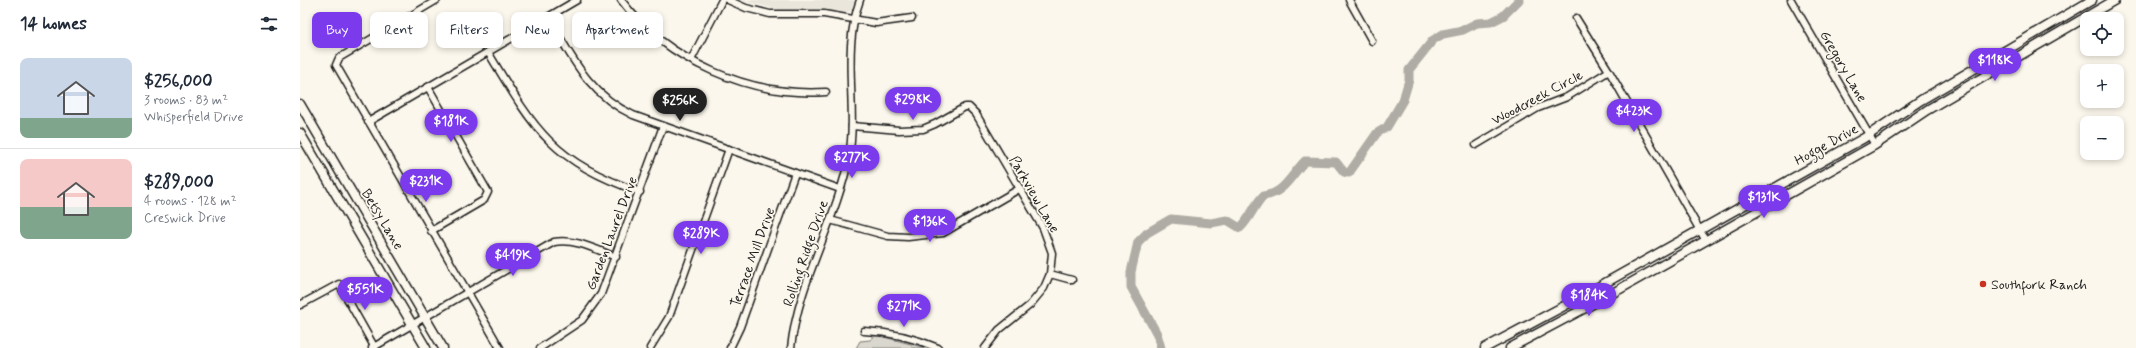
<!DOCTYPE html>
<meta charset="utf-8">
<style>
:root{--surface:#fff;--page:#f6f6f7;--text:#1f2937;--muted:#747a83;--line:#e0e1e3;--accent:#7c3aed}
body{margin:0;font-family:Mynerve,sans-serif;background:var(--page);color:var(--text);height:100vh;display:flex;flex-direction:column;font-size:15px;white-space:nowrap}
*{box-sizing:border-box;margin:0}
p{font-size:13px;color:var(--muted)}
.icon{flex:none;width:22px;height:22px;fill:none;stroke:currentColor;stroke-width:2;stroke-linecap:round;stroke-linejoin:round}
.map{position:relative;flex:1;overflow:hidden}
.panel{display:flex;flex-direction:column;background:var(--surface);width:300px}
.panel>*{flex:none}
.top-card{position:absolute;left:12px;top:12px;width:380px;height:36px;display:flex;gap:8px}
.fabs{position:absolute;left:1780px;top:12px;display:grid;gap:8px}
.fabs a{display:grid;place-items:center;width:44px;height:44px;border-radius:8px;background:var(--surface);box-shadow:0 2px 6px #0003;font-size:20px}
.price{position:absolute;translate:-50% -34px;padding:0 9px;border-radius:14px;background:var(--accent);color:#fff;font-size:13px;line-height:26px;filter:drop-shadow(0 1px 2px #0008)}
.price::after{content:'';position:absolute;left:50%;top:24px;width:12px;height:9px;margin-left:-6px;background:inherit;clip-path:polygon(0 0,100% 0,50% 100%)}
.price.current{background:#222;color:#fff}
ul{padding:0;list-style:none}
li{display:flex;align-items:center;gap:12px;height:100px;padding:0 20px}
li+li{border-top:1px solid var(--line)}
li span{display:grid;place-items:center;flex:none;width:112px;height:80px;border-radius:8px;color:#555}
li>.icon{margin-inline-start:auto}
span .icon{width:48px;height:48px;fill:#fffc;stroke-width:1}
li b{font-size:17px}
h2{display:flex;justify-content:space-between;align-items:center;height:48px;padding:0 20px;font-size:17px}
.pill{padding:0 14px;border-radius:8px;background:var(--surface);box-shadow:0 2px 6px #0003;font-size:14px;line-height:36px}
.pill.current{background:var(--accent);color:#fff}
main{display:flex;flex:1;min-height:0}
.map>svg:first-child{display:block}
.built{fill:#eae6dc}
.green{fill:#dad7ce;stroke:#7b7a75}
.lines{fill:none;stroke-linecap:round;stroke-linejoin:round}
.river{stroke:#afaca5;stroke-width:9}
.minor-casing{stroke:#1c1c1c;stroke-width:9}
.secondary-casing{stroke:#1c1c1c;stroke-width:11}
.minor{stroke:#fbf7ec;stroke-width:6}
.secondary{stroke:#fbf7ec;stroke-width:8}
.poi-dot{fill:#c8321e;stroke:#fbf7ec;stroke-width:1.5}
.labels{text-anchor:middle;stroke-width:3.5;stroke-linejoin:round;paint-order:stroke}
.street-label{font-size:14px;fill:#1c1c1c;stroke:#fbf7ec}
.poi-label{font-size:14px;fill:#1c1c1c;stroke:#fbf7ec;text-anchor:start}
</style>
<main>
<section class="panel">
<h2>14 homes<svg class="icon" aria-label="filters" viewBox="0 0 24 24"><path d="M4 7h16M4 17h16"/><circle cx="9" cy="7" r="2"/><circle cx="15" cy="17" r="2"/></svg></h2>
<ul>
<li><span style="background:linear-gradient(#c9d6e8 75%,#7fa58c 0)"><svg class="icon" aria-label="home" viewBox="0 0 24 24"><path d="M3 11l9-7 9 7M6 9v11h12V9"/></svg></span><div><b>$256,000</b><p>3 rooms · 83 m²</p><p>Whisperfield Drive</p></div></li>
<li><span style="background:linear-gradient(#f6c9c9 60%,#7fa58c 0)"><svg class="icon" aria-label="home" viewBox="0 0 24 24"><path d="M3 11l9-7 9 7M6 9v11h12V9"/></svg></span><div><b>$289,000</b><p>4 rooms · 128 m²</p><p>Creswick Drive</p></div></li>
</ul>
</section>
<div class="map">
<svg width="1836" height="348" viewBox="0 0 1836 348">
<rect width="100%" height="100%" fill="#fbf7ec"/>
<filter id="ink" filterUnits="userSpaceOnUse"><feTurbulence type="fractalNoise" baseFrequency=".025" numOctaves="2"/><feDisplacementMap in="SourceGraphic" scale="8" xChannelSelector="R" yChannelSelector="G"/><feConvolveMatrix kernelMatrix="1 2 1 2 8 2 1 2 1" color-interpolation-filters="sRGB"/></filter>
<g filter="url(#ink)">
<polygon class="built" points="440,0 555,0 552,10 546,13 520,9 479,10"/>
<polygon class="green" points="576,335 626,348 556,348 560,341 570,340"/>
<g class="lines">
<path class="river" d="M 861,348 L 857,334 L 831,287 L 831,272 L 838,242 L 847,233 L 871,219 L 911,223 L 927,220 L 940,228 C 950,219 954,205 963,196 C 984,194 991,175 1005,161 L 1036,162 L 1044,172 L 1049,173 L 1077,133 L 1087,127 L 1103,100 L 1109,80 L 1109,70 L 1133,40 L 1143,34 L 1163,30 L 1177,23 L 1191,22 L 1203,16 L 1219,0"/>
<g class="minor-casing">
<g id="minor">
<polyline points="137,0 39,58 36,65 200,348"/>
<path d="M 321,0 C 367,61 449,97 526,92"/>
<polyline points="428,0 446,8 470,14 524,14 576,23 612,18"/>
<polyline points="1049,0 1072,41"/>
<polyline points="1491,0 1575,145"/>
<path d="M 248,17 C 272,57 288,94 333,115 L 540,189"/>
<polyline points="1276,18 1309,71 1406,241"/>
<path d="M 188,52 C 234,129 251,161 340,192"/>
<polyline points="391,60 422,0"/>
<polyline points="128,87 188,192 184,200 131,231"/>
<polyline points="68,122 277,0"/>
<polyline points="552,126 599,130 623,129 635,124 665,107 669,107 676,114 743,228 752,253 750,274 744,288 730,305 699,330 685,348"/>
<polyline points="1176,145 1238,108 1267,97 1309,71"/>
<polyline points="530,220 588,236 608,237 643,233 719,189"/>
<polyline points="750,274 772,280"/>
<polyline points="0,305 39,284 75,348"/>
<path d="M 564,331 C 589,332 615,338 638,348"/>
<path d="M 72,348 L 254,242 C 275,238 297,250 316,257"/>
<polyline points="240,348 282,320 301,294 363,126"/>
<polyline points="350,348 369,317 429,149"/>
<polyline points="430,348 440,327 495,173"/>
<path d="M 491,348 C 498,282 536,222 549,157 C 558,104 541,51 560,0"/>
</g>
</g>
<g class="secondary-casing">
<g id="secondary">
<polyline points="0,104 143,348"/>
<polyline points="0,133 126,348"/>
<polyline points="1185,348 1264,306 1564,138 1621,100 1792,0"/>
<polyline points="1210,348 1304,298 1575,145 1627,110 1815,0"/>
</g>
</g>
<use href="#minor" class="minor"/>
<use href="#secondary" class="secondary"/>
</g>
</g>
<circle class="poi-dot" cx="1683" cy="284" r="4"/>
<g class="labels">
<g class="street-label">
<text transform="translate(1544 66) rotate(60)" y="5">Gregory Lane</text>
<text transform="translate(1237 97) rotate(-28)" y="5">Woodcreek Circle</text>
<text transform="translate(1526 144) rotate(-29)" y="5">Hogge Drive</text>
<text transform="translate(735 194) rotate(60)" y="5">Parkview Lane</text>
<text transform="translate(83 219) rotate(59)" y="5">Betsy Lane</text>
<text transform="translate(311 233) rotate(-69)" y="5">Garden Laurel Drive</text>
<text transform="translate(505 253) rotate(-71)" y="5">Rolling Ridge Drive</text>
<text transform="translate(452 257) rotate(-70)" y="5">Terrace Mill Drive</text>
</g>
<g class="poi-label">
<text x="1691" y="289">Southfork Ranch</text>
</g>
</g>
</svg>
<div class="fabs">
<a><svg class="icon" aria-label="locate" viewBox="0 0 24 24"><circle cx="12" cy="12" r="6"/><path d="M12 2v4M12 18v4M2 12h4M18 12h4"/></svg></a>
<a>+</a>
<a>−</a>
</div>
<b class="price" style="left:1695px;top:82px">$118K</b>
<b class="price" style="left:613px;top:121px">$298K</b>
<b class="price current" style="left:380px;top:122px">$256K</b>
<b class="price" style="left:1334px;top:133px">$423K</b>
<b class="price" style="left:151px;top:143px">$181K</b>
<b class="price" style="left:552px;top:179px">$277K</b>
<b class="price" style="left:126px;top:203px">$231K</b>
<b class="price" style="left:1464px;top:219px">$131K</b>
<b class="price" style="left:630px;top:243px">$136K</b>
<b class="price" style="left:401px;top:255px">$289K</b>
<b class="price" style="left:213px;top:277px">$419K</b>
<b class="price" style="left:65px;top:311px">$551K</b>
<b class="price" style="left:1289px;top:317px">$184K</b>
<b class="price" style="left:604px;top:328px">$271K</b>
<div class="top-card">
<a class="pill current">Buy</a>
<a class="pill">Rent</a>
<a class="pill">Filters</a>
<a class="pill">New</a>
<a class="pill">Apartment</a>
</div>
</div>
</main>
